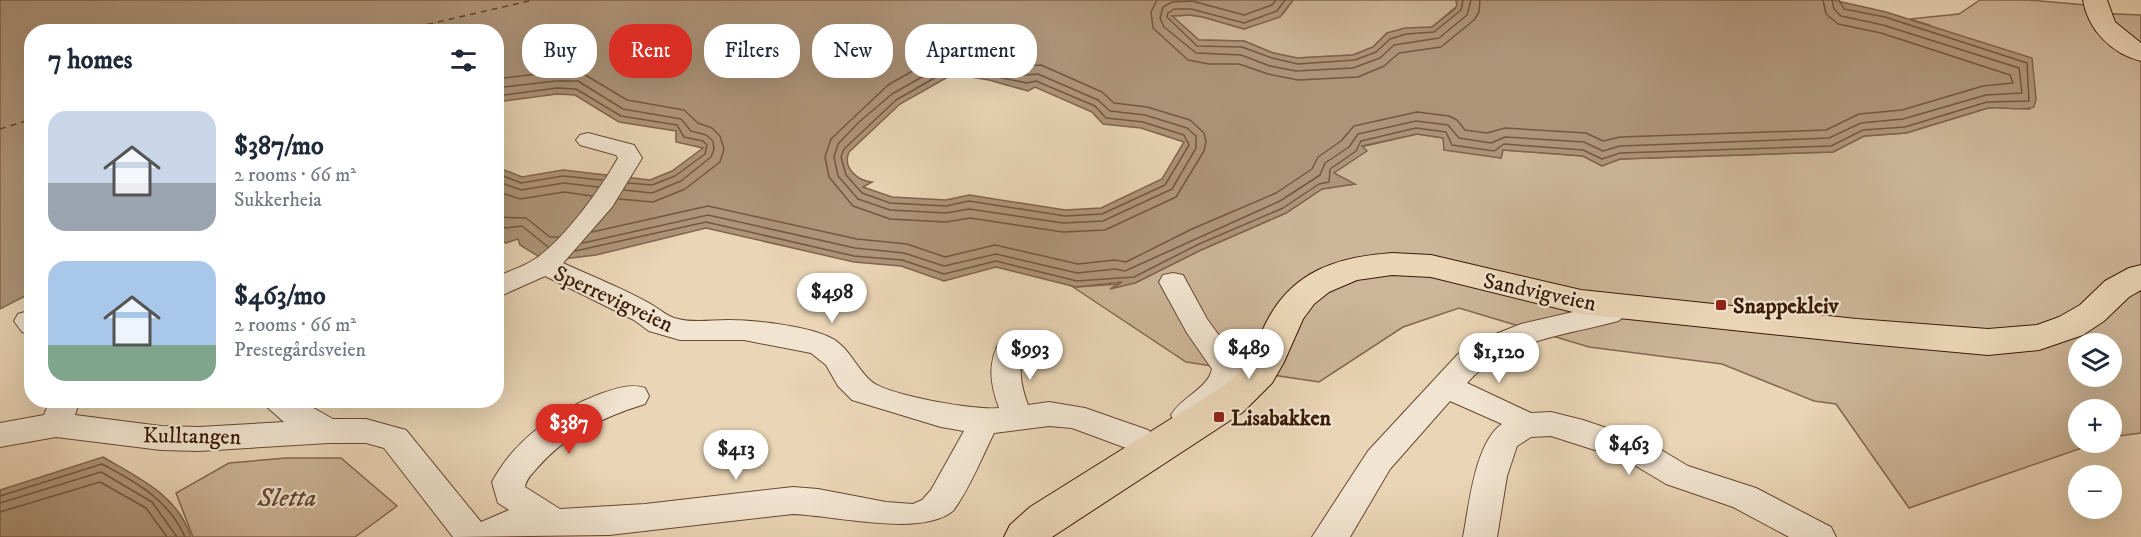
<!DOCTYPE html>
<meta charset="utf-8">
<style>
:root{--surface:#fff;--page:#f2f2f3;--text:#1f2937;--muted:#747a83;--accent:#d93025}
body{margin:0;font-family:"IM FELL DW Pica",serif;background:var(--page);color:var(--text);height:100vh;display:flex;flex-direction:column;font-size:22px;white-space:nowrap}
*{box-sizing:border-box;margin:0}
p{font-size:20px;color:var(--muted)}
.icon{flex:none;width:33px;height:33px;fill:none;stroke:currentColor;stroke-width:2;stroke-linecap:round;stroke-linejoin:round}
.map{position:relative;flex:1;overflow:hidden}
.side{position:absolute;left:24px;top:24px;width:480px;height:384px;display:flex;flex-direction:column;background:var(--surface);border-radius:24px;box-shadow:0 6px 24px #0002}
.side>*{flex:none}
.top-card{position:absolute;left:522px;top:24px;width:570px;height:54px;display:flex;gap:12px}
.tools{position:absolute;left:2068px;top:333px;display:grid;gap:12px}
.tools a{display:grid;place-items:center;width:54px;height:54px;border-radius:50%;background:var(--surface);box-shadow:0 6px 24px #0002;font-size:30px}
.price{position:absolute;translate:-50% -51px;padding:0 14px;border-radius:21px;background:#fff;color:#222;font-size:20px;line-height:39px;filter:drop-shadow(0 2px 3px #0008)}
.price::after{content:'';position:absolute;left:50%;top:36px;width:18px;height:14px;margin-left:-9px;background:inherit;clip-path:polygon(0 0,100% 0,50% 100%)}
.price.active{background:var(--accent);color:#fff}
ul{padding:0;list-style:none}
li{display:flex;align-items:center;gap:18px;height:150px;padding:0 24px}
li span{display:grid;place-items:center;flex:none;width:168px;height:120px;border-radius:18px;color:#555}
li>.icon{margin-inline-start:auto}
span .icon{width:72px;height:72px;fill:#fffc;stroke-width:1}
li b{font-size:26px}
h2{display:flex;justify-content:space-between;align-items:center;height:72px;padding:0 24px;font-size:26px}
.tag{padding:0 21px;border-radius:24px;background:var(--surface);box-shadow:0 6px 24px #0002;font-size:21px;line-height:54px}
.tag.active{background:var(--accent);color:#fff}
.map>svg:first-child{display:block}
.green{fill:#ccb598;stroke:#836850;stroke-width:1.5;fill-rule:evenodd}
.water{fill:#ae957a;stroke:#80644c;stroke-width:1.5;fill-rule:evenodd}
.lines{fill:none;stroke-linecap:round;stroke-linejoin:round}
.shore{stroke:#745840;stroke-width:1.5}
.ferry{stroke:#63452f;stroke-width:1.5;stroke-dasharray:6 5;stroke-linecap:butt}
.minor-casing{stroke:#664933;stroke-width:2}
.major-casing{stroke:#3a1a07;stroke-width:2}
.minor{fill:#f1e4d0;fill-rule:evenodd}
.major{fill:#ead5b6;fill-rule:evenodd}
.poi-dot{fill:#8f2418;stroke:#f1e4d0;stroke-width:2}
.labels{text-anchor:middle;stroke-width:4.5;stroke-linejoin:round;paint-order:stroke}
.street-label{font-size:22px;fill:#3a1a07;stroke:#f1e4d0}
.poi-label{font-size:22px;font-weight:bold;fill:#3a1a07;stroke:#f1e4d0;text-anchor:start}
.near-park-label{font-size:27px;font-style:italic;fill:#664832;stroke:#f1e4d0}
</style>
<div class="map">
<svg width="2141" height="537" viewBox="0 0 2141 537">
<rect width="100%" height="100%" fill="#ead5b6"/>
<filter id="stains"><feTurbulence type="fractalNoise" baseFrequency=".00333" numOctaves="4"/><feColorMatrix values="0 0 0 0 .2 0 0 0 0 .09 0 0 0 0 .02 0 0 0 .5 -.17"/></filter>
<radialGradient id="worn" r=".72"><stop offset=".6" stop-color="#630" stop-opacity="0"/><stop offset="1" stop-color="#630" stop-opacity=".3"/></radialGradient>
<g class="green">
<polygon points="1293,0 1456,0 1457,6 1432,27 1387,33 1373,47 1353,55 1297,58 1273,53 1244,41 1199,40 1172,16 1190,15 1203,17 1244,29 1283,14"/>
<path d="M 1980,0 L 2029,0 L 2086,5 L 2093,13 L 2141,15 L 2141,433 L 2112,437 L 2112,410 L 2079,410 L 2079,442 L 2096,443 L 1909,508 L 1836,404 L 1814,401 L 1722,364 L 1589,347 L 1459,308 L 1403,327 L 1319,382 L 1186,362 L 1070,285 L 1077,287 L 1135,283 L 1201,250 L 1286,213 L 1322,189 L 1354,184 L 1333,173 L 1366,151 L 1361,147 L 1417,134 L 1444,138 L 1444,149 L 1501,158 L 1503,150 L 1583,156 L 1602,166 L 1620,159 L 1833,152 L 1864,136 L 1906,133 L 1988,108 L 1999,107 L 2029,109 L 1929,25 L 1910,19 L 1959,14 ZM 2079,344 L 2112,344 L 2112,376 L 2079,376 Z"/>
<polygon points="286,458 341,458 397,506 355,537 193,537 176,493 229,463"/>
</g>
<g class="water">
<path d="M 0,0 L 1293,0 L 1280,17 L 1244,29 L 1203,17 L 1190,15 L 1172,16 L 1199,40 L 1244,41 L 1273,53 L 1297,58 L 1353,55 L 1373,47 L 1387,33 L 1405,28 L 1432,27 L 1455,9 L 1457,5 L 1456,0 L 1833,0 L 1886,12 L 2032,58 L 2036,99 L 2034,107 C 2020,112 2002,106 1988,108 L 1906,133 L 1864,136 L 1833,152 L 1620,159 L 1602,166 L 1583,156 L 1503,150 L 1501,158 L 1444,150 L 1443,138 L 1417,134 L 1362,146 L 1367,151 L 1334,173 L 1355,184 L 1322,189 L 1286,213 L 1201,250 L 1135,283 L 1110,289 L 1122,282 L 1076,287 L 996,267 L 944,281 L 901,266 L 854,262 L 706,228 L 596,255 L 546,261 L 520,245 L 518,239 L 506,243 L 497,239 L 497,167 L 522,177 L 563,170 L 650,180 L 672,171 L 703,148 L 676,142 L 676,131 L 619,122 L 575,95 L 557,94 L 497,102 L 496,32 L 32,32 L 31,293 L 0,309 ZM 953,74 L 989,80 L 1028,91 L 1035,87 L 1092,112 L 1103,124 L 1141,128 L 1184,142 L 1162,179 L 1101,208 L 1065,210 L 969,195 L 946,200 L 892,197 L 863,187 L 872,182 C 858,181 842,168 849,152 L 900,104 Z"/>
<path d="M 103,457 C 138,478 178,495 191,537 L 0,537 L 0,490 Z"/>
</g>
<g class="lines">
<g class="shore">
<polyline points="1157,0 1151,12 1153,28 1188,60 1209,64 1239,64 1268,74 1298,80 1358,77 1384,66 1399,53 1441,47 1474,20 1479,12 1480,0"/>
<polyline points="1276,0 1272,5 1244,15 1192,1 1172,2 1163,7 1160,18 1164,27 1196,53 1241,55 1270,66 1296,71 1353,68 1380,58 1394,45 1439,38 1467,15 1471,0"/>
<polyline points="1285,0 1277,11 1244,23 1191,9 1174,9 1168,13 1167,17 1197,46 1242,47 1272,58 1298,64 1355,60 1376,52 1390,39 1406,34 1434,32 1461,10 1463,0"/>
<polygon points="956,51 1026,66 1041,65 1102,92 1114,103 1147,107 1190,120 1204,133 1206,142 1204,151 1176,197 1105,230 1063,232 970,218 946,222 890,219 853,206 829,177 825,157 831,139 888,85 942,54"/>
<polygon points="950,61 1026,75 1038,74 1098,100 1110,111 1145,115 1187,128 1196,136 1196,148 1172,189 1103,221 1063,223 969,209 946,213 890,210 858,199 838,176 834,157 838,144 859,122 892,94"/>
<polygon points="952,68 1027,83 1036,81 1095,106 1106,118 1143,122 1184,135 1189,145 1165,185 1102,214 1065,216 969,201 946,206 890,203 862,193 846,175 841,157 844,149 896,100"/>
<polyline points="496,79 555,72 582,73 627,100 684,110 698,123 712,128 720,136 724,149 720,162 685,189 653,202 619,199"/>
<polyline points="496,88 556,81 578,81 623,109 681,119 691,131 706,135 713,141 714,149 711,157 681,181 652,193 624,190"/>
<polyline points="496,96 557,88 576,89 621,116 677,125 684,137 703,141 707,145 705,154 675,176 652,185 628,183"/>
<polyline points="496,173 521,183 563,176 602,180"/>
<polyline points="496,181 521,190 564,183 598,187"/>
<polyline points="496,191 520,199 564,192 592,196"/>
<polyline points="496,217 526,218 550,237 558,237"/>
<polyline points="496,226 507,228 522,226 548,247"/>
<polyline points="592,232 708,206 857,239 907,244 945,257 995,245 1078,264 1115,260 1126,262 1192,229 1276,193 1312,169 1318,157 1341,141 1354,126 1417,112 1449,116 1457,120 1465,130 1487,133 1505,128 1586,133 1603,141 1620,137 1826,130 1859,114 1902,110 1983,86 2013,83 2010,75 1881,33 1838,24 1826,14 1823,0"/>
<polyline points="583,243 708,215 855,248 904,253 944,266 996,254 1077,273 1115,269 1125,271 1280,201 1320,175 1325,163 1349,147 1358,134 1416,121 1448,125 1459,138 1491,143 1505,137 1584,142 1603,151 1620,146 1829,138 1861,123 1903,119 1986,95 2022,93 2019,68 1883,25 1841,16 1834,9 1832,0"/>
<polyline points="575,251 706,222 854,256 902,260 944,274 996,261 1077,281 1134,277 1199,244 1283,208 1319,184 1329,182 1330,169 1356,151 1361,141 1416,128 1446,132 1452,145 1494,151 1504,144 1583,150 1602,159 1620,153 1831,146 1863,130 1905,127 1987,102 2029,101 2027,63 1885,17 1844,9 1839,0"/>
<path d="M 0,496 L 102,464 C 136,482 169,500 185,537"/>
<polyline points="0,503 101,472 152,502 177,537"/>
<polyline points="0,512 100,482 146,508 167,537"/>
</g>
<g class="ferry">
<polyline points="395,32 533,0"/>
<polyline points="0,129 32,119"/>
</g>
<g class="minor-casing">
<g id="minor">
<path d="M 588,133 L 634,145 L 642,158 L 612,207 L 563,263 C 593,277 625,289 654,306 C 662,311 668,317 678,319 C 693,323 712,320 728,320 C 754,320 808,326 831,338 C 849,347 856,368 871,381 C 886,395 977,411 999,408 C 990,383 987,363 1001,339 L 1011,336 L 1021,339 L 1025,346 C 1018,368 1020,383 1028,405 L 1049,402 L 1085,408 L 1148,430 L 1162,442 L 1167,451 L 1162,460 L 1151,463 L 1140,460 L 1126,448 L 1072,428 L 1049,426 L 994,433 C 982,457 969,490 953,511 C 921,537 838,516 793,514 L 609,535 L 453,537 L 384,448 L 366,443 L 329,443 L 199,451 L 161,450 L 56,437 L 0,447 L 0,423 L 44,415 L 50,400 L 80,400 L 75,415 L 161,426 L 199,427 L 284,422 L 268,408 L 264,400 L 299,400 L 333,419 L 366,419 L 406,430 L 481,522 L 509,510 L 498,503 L 492,482 C 514,440 557,410 600,394 C 615,389 630,383 645,388 L 649,396 L 645,404 C 603,417 567,434 537,468 C 532,474 526,479 525,487 L 560,509 L 645,504 L 793,487 L 818,489 L 886,502 L 913,504 L 922,500 L 931,490 L 964,431 L 941,427 L 852,400 L 838,386 L 826,365 L 811,353 L 744,340 L 680,340 L 649,331 L 634,320 L 545,276 L 496,298 L 496,277 C 509,271 523,267 535,259 C 563,241 602,187 618,158 L 616,155 L 580,145 L 576,140 L 580,135 Z"/>
<path d="M 1173,273 L 1183,275 L 1207,319 L 1242,367 L 1239,383 L 1235,391 L 1197,423 L 1186,427 L 1175,423 L 1171,415 C 1181,397 1208,389 1212,369 L 1187,333 L 1159,282 L 1163,275 Z"/>
<path d="M 1619,296 L 1629,299 L 1633,306 L 1629,313 L 1618,321 C 1564,336 1506,339 1467,383 L 1531,413 L 1551,412 L 1583,420 L 1648,442 L 1688,466 L 1756,488 L 1831,527 L 1836,537 L 1789,537 L 1733,507 L 1666,484 L 1626,460 L 1551,436 L 1531,437 L 1517,446 L 1507,476 L 1497,537 L 1463,537 C 1469,506 1475,442 1502,424 L 1450,401 L 1390,469 L 1350,537 L 1312,537 L 1368,451 L 1458,354 L 1483,339 L 1521,324 L 1599,306 L 1609,299 Z"/>
<polygon points="28,311 32,312 32,335 22,332 14,321 18,314"/>
</g>
</g>
<g class="major-casing">
<g id="major">
<path d="M 2083,0 L 2107,0 L 2115,22 L 2141,43 L 2141,61 C 2112,54 2088,30 2083,0 Z"/>
<path d="M 1392,253 L 1431,255 L 1581,290 L 1857,319 L 1988,329 L 2037,325 L 2059,317 L 2080,305 L 2105,281 L 2129,268 L 2141,265 L 2141,290 L 2129,297 L 2104,321 L 2083,335 L 2039,350 L 1988,355 L 1857,343 L 1581,314 L 1431,277 L 1392,275 L 1357,280 L 1329,292 L 1314,304 L 1303,319 L 1284,362 L 1272,383 L 1243,412 L 1052,537 L 1004,537 L 1010,525 L 1030,507 L 1225,385 C 1248,365 1253,349 1266,323 C 1292,271 1337,257 1392,253 Z"/>
</g>
</g>
<use href="#minor" class="minor"/>
<use href="#major" class="major"/>
</g>
<g class="poi-dot">
<rect x="1715" y="299" width="12" height="12" rx="3"/>
<rect x="1213" y="411" width="12" height="12" rx="3"/>
</g>
<g class="labels">
<g class="street-label">
<text transform="translate(1540 291) rotate(12)" y="8">Sandvigveien</text>
<text transform="translate(614 298) rotate(25)" y="8">Sperrevigveien</text>
<text transform="translate(192 435) rotate(1)" y="8">Kulltangen</text>
</g>
<g class="poi-label">
<text x="1733" y="313">Snappekleiv</text>
<text x="1231" y="425">Lisabakken</text>
</g>
<g class="near-park-label">
<text x="287" y="506">Sletta</text>
</g>
</g>
<rect width="100%" height="100%" filter="url(#stains)"/>
<rect width="100%" height="100%" fill="url(#worn)"/>
</svg>
<div class="tools">
<a><svg class="icon" aria-label="layers" viewBox="0 0 24 24"><path d="M12 4l9 5-9 5-9-5zM3 14l9 5 9-5"/></svg></a>
<a>+</a>
<a>−</a>
</div>
<b class="price" style="left:832px;top:324px">$498</b>
<b class="price" style="left:1249px;top:380px">$489</b>
<b class="price" style="left:1030px;top:381px">$993</b>
<b class="price" style="left:1499px;top:384px">$1,120</b>
<b class="price active" style="left:569px;top:455px">$387</b>
<b class="price" style="left:1629px;top:476px">$463</b>
<b class="price" style="left:736px;top:481px">$413</b>
<div class="top-card">
<a class="tag">Buy</a>
<a class="tag active">Rent</a>
<a class="tag">Filters</a>
<a class="tag">New</a>
<a class="tag">Apartment</a>
</div>
<section class="side">
<h2>7 homes<svg class="icon" aria-label="filters" viewBox="0 0 24 24"><path d="M4 7h16M4 17h16"/><circle cx="9" cy="7" r="2"/><circle cx="15" cy="17" r="2"/></svg></h2>
<ul>
<li><span style="background:linear-gradient(#c9d6e8 60%,#9aa5b1 0)"><svg class="icon" aria-label="home" viewBox="0 0 24 24"><path d="M3 11l9-7 9 7M6 9v11h12V9"/></svg></span><div><b>$387/mo</b><p>2 rooms · 66 m²</p><p>Sukkerheia</p></div></li>
<li><span style="background:linear-gradient(#a9c7e8 70%,#7fa58c 0)"><svg class="icon" aria-label="home" viewBox="0 0 24 24"><path d="M3 11l9-7 9 7M6 9v11h12V9"/></svg></span><div><b>$463/mo</b><p>2 rooms · 66 m²</p><p>Prestegårdsveien</p></div></li>
</ul>
</section>
</div>
